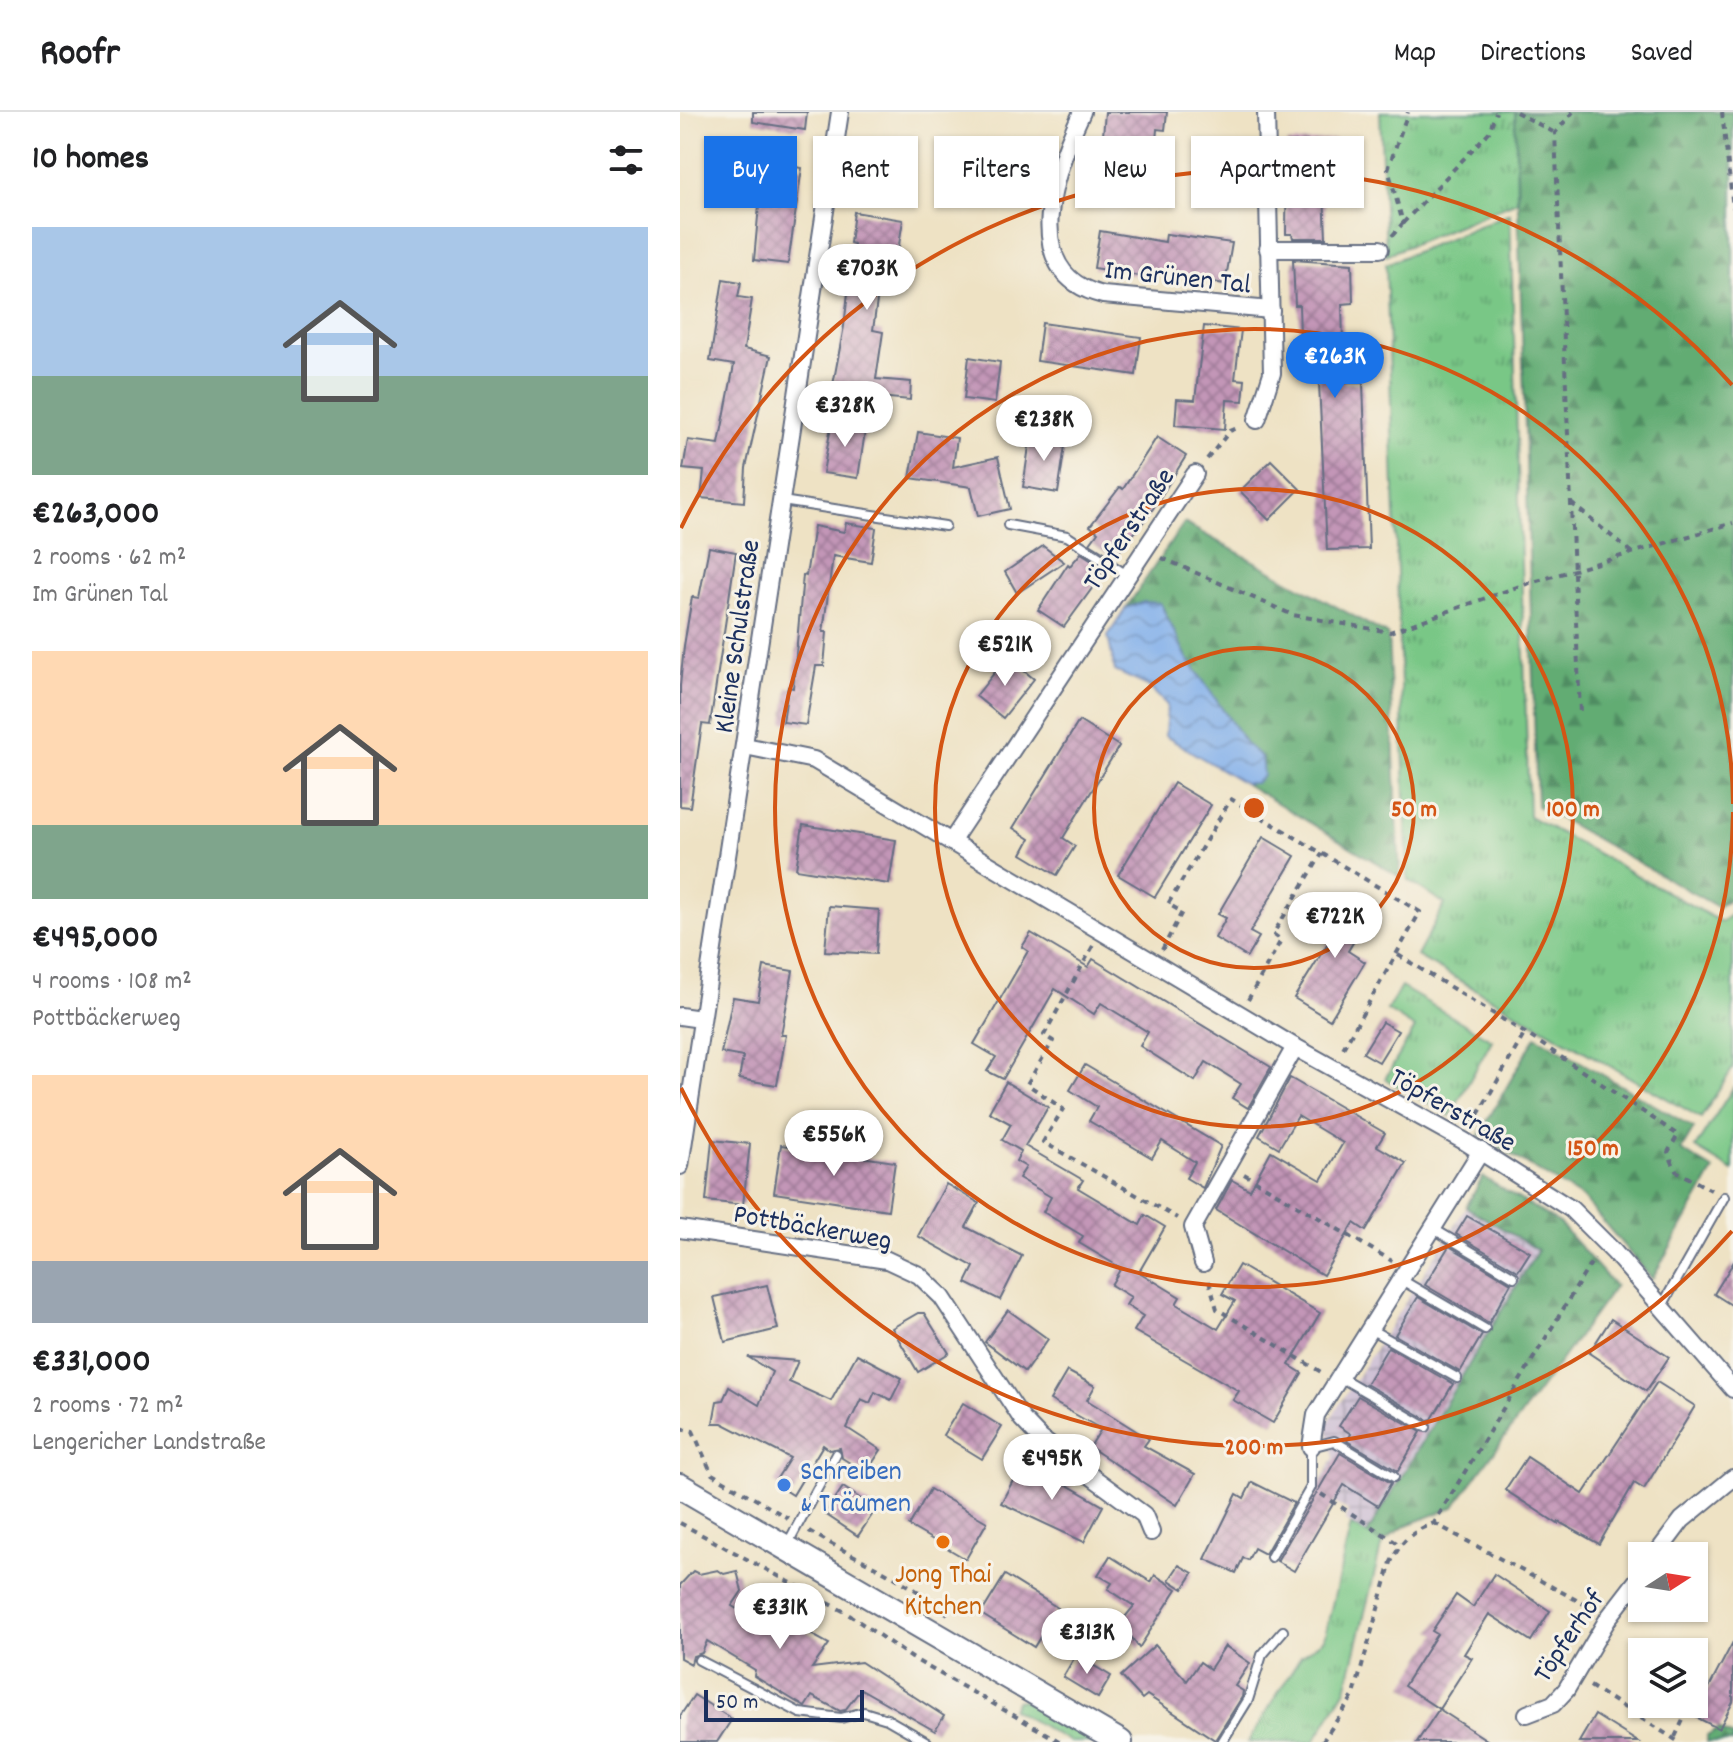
<!DOCTYPE html>
<meta charset="utf-8">
<style>
:root{--surface:#fff;--page:#f2f2f2;--text:#202124;--muted:#757577;--line:#e0e0e0;--accent:#1a73e8}
body{margin:0;font-family:Dekko,sans-serif;background:var(--page);color:var(--text);height:100vh;display:flex;flex-direction:column;font-size:30px;white-space:nowrap}
*{box-sizing:border-box;margin:0}
p{font-size:26px;color:var(--muted)}
.icon{flex:none;width:44px;height:44px;fill:none;stroke:currentColor;stroke-width:2;stroke-linecap:round;stroke-linejoin:round}
.map{position:relative;flex:1;overflow:hidden}
.details{display:flex;flex-direction:column;background:var(--surface);width:680px}
.details>*{flex:none}
.hud{position:absolute;left:24px;top:24px;width:760px;height:72px;display:flex;gap:16px}
.needle{width:52px;rotate:78deg}
.tools{position:absolute;left:948px;top:1430px;display:grid;gap:16px}
.tools a{display:grid;place-items:center;width:80px;height:80px;border-radius:0px;background:var(--surface);box-shadow:0 2px 6px #0004;font-size:40px}
.scale{position:absolute;left:24px;bottom:20px;width:160px;box-sizing:border-box;padding-left:8px;border:4px solid #1b2f5e;border-top:0;font-size:22px;line-height:28px;white-space:nowrap;color:#1b2f5e;-webkit-text-stroke:6px #f7f3e8;paint-order:stroke}
.price{position:absolute;translate:-50% -68px;padding:0 18px;border-radius:28px;background:#fff;color:#222;font-size:26px;line-height:52px;filter:drop-shadow(0 2px 4px #0008)}
.price::after{content:'';position:absolute;left:50%;top:48px;width:24px;height:18px;margin-left:-12px;background:inherit;clip-path:polygon(0 0,100% 0,50% 100%)}
.price.on{background:var(--accent);color:#fff}
ul{padding:0;list-style:none}
li{display:grid;align-content:center;gap:16px;height:424px;padding:0 32px}
li span{display:grid;place-items:center;height:248px;border-radius:0px;color:#555}
li>.icon{margin-inline-start:auto}
span .icon{width:144px;height:144px;fill:#fffc;stroke-width:1}
li b{font-size:34px}
h2{display:flex;justify-content:space-between;align-items:center;height:96px;padding:0 32px;font-size:34px}
.chip{padding:0 28px;border-radius:0px;background:var(--surface);box-shadow:0 2px 6px #0004;font-size:28px;line-height:72px}
.chip.on{background:var(--accent);color:#fff}
header{display:flex;align-items:center;gap:48px;box-sizing:border-box;height:112px;padding:0 40px;background:var(--surface);border-bottom:2px solid var(--line)}
header strong{font-size:38px}
nav{display:flex;gap:44px;margin-inline-start:auto;font-size:28px}
main{display:flex;flex:1;min-height:0}
.map>svg:first-child{display:block}
.industrial{fill:url(#industrial-grid)}
.grass{fill:url(#grass-tufts);stroke:#4a7b72;stroke-width:2}
.forest{fill:url(#forest-firs);stroke:#3e6e68;stroke-width:2}
.park{fill:#79c786;stroke:#4a7b72;stroke-width:2}
.water{fill:url(#water-waves);stroke:#4e6ea4;stroke-width:2}
.building{fill:url(#building-cross-hatch)}
.lines{fill:none;stroke-linecap:round;stroke-linejoin:round}
.lane-casing{stroke:#656e82;stroke-width:12}
.street-casing{stroke:#656e82;stroke-width:20}
.secondary-casing{stroke:#656e82;stroke-width:28}
.path{stroke:#656e82;stroke-width:4;stroke-dasharray:6 6;stroke-linecap:butt}
.lane{stroke:#fff;stroke-width:8}
.street{stroke:#fff;stroke-width:16}
.secondary{stroke:#fff;stroke-width:24}
.ring{fill:none;stroke:#d45514;stroke-width:4}
.shop-dot{fill:#3f7fe0;stroke:#f7f3e8;stroke-width:3}
.food-dot{fill:#e8710a;stroke:#f7f3e8;stroke-width:3}
.labels{text-anchor:middle;stroke-width:6;stroke-linejoin:round;paint-order:stroke}
.street-label{font-size:28px;fill:#1b2f5e;stroke:#f7f3e8}
.shop-label{font-size:28px;fill:#366cbe;stroke:#f7f3e8;text-anchor:start}
.food-label{font-size:28px;fill:#c56008;stroke:#f7f3e8}
.centre{fill:#d45514;stroke:#f7f3e8;stroke-width:4}
.ring-label{font-size:24px;text-anchor:middle;font-weight:bold;fill:#d45514;stroke:#f7f3e8;stroke-width:6;stroke-linejoin:round;paint-order:stroke}
</style>
<header>
<strong>Roofr</strong>
<nav><a>Map</a><a>Directions</a><a>Saved</a></nav>
</header>
<main>
<section class="details">
<h2>10 homes<svg class="icon" aria-label="filters" viewBox="0 0 24 24"><path d="M4 7h16M4 17h16"/><circle cx="9" cy="7" r="2"/><circle cx="15" cy="17" r="2"/></svg></h2>
<ul>
<li><span style="background:linear-gradient(#a9c7e8 60%,#7fa58c 0)"><svg class="icon" aria-label="home" viewBox="0 0 24 24"><path d="M3 11l9-7 9 7M6 9v11h12V9"/></svg></span><div><b>€263,000</b><p>2 rooms · 62 m²</p><p>Im Grünen Tal</p></div></li>
<li><span style="background:linear-gradient(#ffd9b3 70%,#7fa58c 0)"><svg class="icon" aria-label="home" viewBox="0 0 24 24"><path d="M3 11l9-7 9 7M6 9v11h12V9"/></svg></span><div><b>€495,000</b><p>4 rooms · 108 m²</p><p>Pottbäckerweg</p></div></li>
<li><span style="background:linear-gradient(#ffd9b3 75%,#9aa5b1 0)"><svg class="icon" aria-label="home" viewBox="0 0 24 24"><path d="M3 11l9-7 9 7M6 9v11h12V9"/></svg></span><div><b>€331,000</b><p>2 rooms · 72 m²</p><p>Lengericher Landstraße</p></div></li>
</ul>
</section>
<div class="map">
<svg width="1053" height="1630" viewBox="0 0 1053 1630">
<defs>
<pattern id="industrial-grid" width="8" height="8" patternUnits="userSpaceOnUse" patternTransform="scale(2)"><rect width="8" height="8" fill="#ccbed4"/><path d="M0 4h8M4 0v8" fill="none" stroke="#a59baf"/></pattern>
<pattern id="grass-tufts" width="24" height="20" patternUnits="userSpaceOnUse" patternTransform="scale(2)"><rect width="24" height="20" fill="#79c786"/><path d="M3 7l-1-3M5 7V3M7 7l1-3M15 17l-1-3M17 17v-4M19 17l1-3" fill="none" stroke="#62a271"/></pattern>
<pattern id="forest-firs" width="22" height="20" patternUnits="userSpaceOnUse" patternTransform="scale(2)"><rect width="22" height="20" fill="#62ac73"/><path d="M5 1l3.5 6h-7zM16 11l3.5 6h-7z" fill="#508c62"/></pattern>
<pattern id="water-waves" width="16" height="10" patternUnits="userSpaceOnUse" patternTransform="scale(2)"><rect width="16" height="10" fill="#80aeea"/><path d="M0 5q4-4 8 0t8 0" fill="none" stroke="#688ec1"/></pattern>
<pattern id="building-cross-hatch" width="8" height="8" patternUnits="userSpaceOnUse" patternTransform="scale(2)"><rect width="8" height="8" fill="#c396b7"/><path d="M0 0l8 8M0 8l8-8" fill="none" stroke="#9e7b98"/></pattern>
</defs>
<rect width="100%" height="100%" fill="#f7f3e8"/>
<filter id="ink" filterUnits="userSpaceOnUse"><feTurbulence type="fractalNoise" baseFrequency=".0125" numOctaves="2"/><feDisplacementMap in="SourceGraphic" scale="16" xChannelSelector="R" yChannelSelector="G"/><feConvolveMatrix kernelMatrix="1 2 1 2 8 2 1 2 1" color-interpolation-filters="sRGB"/></filter>
<filter id="wash" filterUnits="userSpaceOnUse"><feTurbulence type="fractalNoise" baseFrequency=".006" numOctaves="4" result="noise"/><feDisplacementMap in="SourceGraphic" scale="32" xChannelSelector="R" yChannelSelector="G"/><feGaussianBlur stdDeviation="1.8" result="paint"/><feColorMatrix in="noise" values="0 0 0 0 0 0 0 0 0 0 0 0 0 0 0 0 0 1.4 0 .05"/><feComposite in="paint" operator="in"/></filter>
<g filter="url(#wash)">
<rect width="100%" height="100%" fill="#eee2c4"/>
<polygon class="industrial" points="786,1095 858,1137 687,1422 666,1409 668,1399 635,1379 654,1346 647,1312"/>
<g class="grass">
<polygon points="700,0 835,0 837,89 706,143"/>
<polygon points="830,101 849,704 1041,810 1053,801 1053,956 1021,1006 737,844 765,792 728,768 706,152"/>
<polygon points="721,875 812,928 770,1004 705,967 735,916 707,898"/>
<polygon points="671,1413 702,1431 666,1577 634,1630 568,1630 621,1544 644,1527"/>
<polygon points="343,1588 417,1630 390,1630 332,1597 336,1589"/>
</g>
<g class="forest">
<polygon points="835,0 1053,0 1053,784 1038,795 857,694"/>
<polygon points="504,411 708,523 720,765 564,671 576,671 581,645 567,633 506,544 481,492 464,490 446,496"/>
<polygon points="856,924 1014,1016 1001,1038 1034,1058 972,1167 904,1087 799,1023"/>
<polygon points="803,1065 879,1111 935,1174 774,1395 725,1414 702,1431 687,1422 858,1138 786,1095"/>
<polygon points="1039,1617 1053,1624 1053,1630 1027,1630 1027,1624"/>
</g>
<polygon class="park" points="1053,976 1053,1059 1015,1036"/>
<polygon class="water" points="464,490 480,491 506,544 567,633 581,645 583,664 576,671 564,671 485,624 487,593 468,574 435,559 428,524 446,496"/>
<g id="blocks">
<g class="building">
<polygon points="73,0 127,0 125,18 73,10"/>
<polygon points="425,0 487,0 485,18 477,17 471,88 418,84"/>
<polygon points="656,27 657,58 643,59 646,126 613,126 612,122 606,122 607,31"/>
<polygon points="565,35 568,80 530,83 526,38"/>
<polygon points="184,37 212,42 207,70 179,65"/>
<polygon points="83,50 122,56 108,152 74,148"/>
<polygon points="174,100 223,108 218,139 204,137 193,218 203,220 196,267 231,270 230,288 156,281 157,274 153,273 164,214 174,132 170,131"/>
<polygon points="420,119 485,130 486,122 552,131 545,172 460,158 459,164 414,156"/>
<polygon points="613,148 672,152 673,191 662,192 664,271 683,271 689,437 647,438 638,250 621,250 619,193 615,193"/>
<polygon points="43,167 61,170 58,185 72,187 64,237 91,244 66,356 64,390 21,386 24,359 3,357 8,328 39,332 54,253 30,249"/>
<polygon points="362,211 461,225 456,263 357,249"/>
<polygon points="524,214 561,218 555,267 565,268 563,289 547,288 545,317 495,313 497,287 515,288"/>
<polygon points="289,245 320,250 315,291 284,287"/>
<polygon points="152,308 186,313 178,366 143,361"/>
<polygon points="238,320 277,326 273,355 318,345 330,397 298,404 291,375 230,366"/>
<polygon points="351,321 386,327 378,381 343,375"/>
<polygon points="477,325 506,344 469,403 434,446 410,431 418,420 410,414 440,375 443,377"/>
<polygon points="591,348 620,377 589,408 560,379"/>
<polygon points="166,411 196,416 191,450 153,444 143,520 147,520 144,554 136,554 126,613 103,610 108,575 113,576 123,463 126,464 134,414 164,420"/>
<polygon points="363,434 384,450 337,481 325,460"/>
<polygon points="29,435 56,440 30,613 22,612 10,695 0,694 0,574 4,534 12,485 19,486"/>
<polygon points="401,441 426,457 384,515 358,498 388,452 390,454"/>
<polygon points="327,545 354,567 323,606 296,584"/>
<polygon points="399,609 439,634 383,726 395,734 377,763 342,742 350,727 333,716"/>
<polygon points="494,671 531,693 475,785 438,763"/>
<polygon points="123,713 216,728 209,772 116,757"/>
<polygon points="583,725 615,744 570,820 579,825 567,845 535,826 546,806 538,802"/>
<polygon points="659,783 690,802 668,839 685,850 650,908 614,886 651,826 637,818"/>
<polygon points="149,794 199,798 196,842 145,839"/>
<polygon points="351,821 408,855 413,847 591,955 568,996 552,986 561,972 526,950 515,969 460,934 468,920 421,891 414,902 375,877 323,967 307,959 316,945 294,932 348,839 342,835"/>
<polygon points="84,854 113,859 101,923 106,923 97,973 59,967 63,945 41,941 53,885 78,889"/>
<polygon points="702,910 718,919 699,950 683,941"/>
<polygon points="405,953 541,1034 523,1076 506,1066 515,1050 482,1029 472,1046 409,1009 417,995 390,978"/>
<polygon points="610,966 705,1021 697,1034 726,1051 686,1119 674,1111 643,1163 536,1098 552,1068 570,1078 591,1039 641,1068 663,1031 618,1004 599,1036 579,1024"/>
<polygon points="326,970 368,995 345,1034 403,1068 398,1076 460,1113 465,1103 485,1115 459,1160 500,1185 496,1192 538,1217 555,1189 542,1182 559,1153 640,1201 609,1253 622,1261 593,1311 553,1288 559,1279 454,1219 463,1204 446,1193 451,1185 431,1173 441,1156 399,1131 403,1124 363,1100 371,1085 339,1066 346,1055 336,1049 341,1039 322,1028 331,1012 309,1000"/>
<polygon points="32,1028 70,1032 63,1093 26,1089"/>
<polygon points="101,1033 215,1050 208,1098 94,1081"/>
<polygon points="266,1072 299,1091 286,1115 342,1144 320,1188 286,1171 294,1155 238,1124"/>
<polygon points="787,1104 850,1140 838,1159 776,1122"/>
<polygon points="769,1134 831,1171 809,1211 745,1173"/>
<polygon points="1053,1151 1053,1194 1034,1182"/>
<polygon points="87,1173 98,1217 45,1230 34,1185"/>
<polygon points="738,1185 802,1223 780,1260 715,1223"/>
<polygon points="328,1198 368,1227 345,1260 305,1230"/>
<polygon points="238,1201 244,1201 269,1241 238,1260 212,1216"/>
<polygon points="931,1207 989,1245 966,1279 909,1241"/>
<polygon points="708,1235 773,1272 752,1307 748,1308 686,1272"/>
<polygon points="177,1242 222,1266 211,1288 195,1280 190,1291 181,1287 167,1316 201,1338 186,1361 162,1346 160,1336 150,1338 143,1333 113,1383 94,1371 110,1346 42,1311 33,1311 37,1289 43,1288 49,1275 79,1293 92,1260 68,1245 118,1249 109,1270 151,1289"/>
<polygon points="387,1259 415,1274 407,1288 469,1327 464,1334 515,1362 497,1393 410,1335 421,1317 370,1288"/>
<polygon points="977,1270 1015,1294 964,1377 954,1371 919,1432 879,1410 878,1412 825,1378 847,1345 903,1382"/>
<polygon points="678,1284 741,1320 718,1359 667,1329 671,1322 659,1314"/>
<polygon points="283,1291 322,1315 302,1347 263,1323"/>
<polygon points="660,1341 711,1371 698,1394 664,1373 614,1459 597,1449"/>
<polygon points="344,1348 423,1394 404,1430 321,1391"/>
<polygon points="572,1370 614,1391 585,1442 574,1436 568,1448 563,1446 556,1461 525,1447 557,1382 564,1386"/>
<polygon points="163,1375 196,1397 178,1424 145,1402"/>
<polygon points="250,1377 307,1410 286,1447 229,1414"/>
<polygon points="430,1444 471,1470 475,1463 497,1477 459,1536 441,1510 454,1494 428,1477 432,1471 418,1463"/>
<polygon points="499,1453 513,1461 503,1477 489,1468"/>
<polygon points="38,1458 44,1462 57,1459 62,1479 52,1494 93,1519 102,1506 149,1532 132,1556 181,1550 264,1604 255,1619 181,1577 165,1598 160,1599 132,1584 125,1595 74,1564 75,1558 27,1529 22,1541 13,1544 11,1552 0,1546 0,1473 13,1459 19,1462"/>
<polygon points="814,1462 870,1499 851,1529 809,1502 784,1542 792,1546 759,1597 724,1574 757,1522 752,1519 776,1483 793,1495"/>
<polygon points="325,1463 378,1496 354,1535 301,1502"/>
<polygon points="1053,1530 1053,1590 1039,1617 1014,1604"/>
<polygon points="475,1533 507,1569 520,1550 530,1557 545,1534 570,1551 555,1574 563,1579 562,1585 535,1628 467,1583 462,1587 441,1564"/>
<polygon points="396,1543 431,1564 418,1586 383,1565"/>
<polygon points="14,1583 52,1607 37,1630 0,1630 0,1604"/>
<polygon points="759,1597 810,1630 737,1630"/>
<polygon points="915,1603 958,1630 899,1630"/>
</g>
</g>
</g>
<g filter="url(#ink)">
<use href="#blocks" fill-opacity="0" stroke="#656e82" stroke-width="2"/>
<g class="lines">
<g class="lane-casing">
<g id="lane">
<polyline points="102,389 265,414"/>
<polyline points="328,413 387,424 447,463"/>
<polyline points="752,1116 834,1165"/>
<polyline points="720,1167 805,1217"/>
<polyline points="982,1194 1044,1085"/>
<polyline points="690,1217 777,1266"/>
<polyline points="660,1265 746,1315"/>
<polyline points="108,1431 156,1342"/>
<polyline points="591,1445 631,1375 631,1335 654,1329 714,1365"/>
<polyline points="19,1548 120,1601 161,1606 184,1600 207,1607 247,1630"/>
<polyline points="542,1630 568,1588 582,1543 603,1519"/>
</g>
</g>
<g class="street-casing">
<g id="street">
<path d="M 402,0 C 376,55 335,162 423,183 L 591,198"/>
<polyline points="588,137 700,137"/>
<polyline points="577,308 592,261 586,0"/>
<polyline points="65,634 134,648 615,935 784,1029 891,1097 934,1140 1053,1277"/>
<polyline points="271,730 515,362"/>
<polyline points="0,904 21,907"/>
<polyline points="0,1054 160,0"/>
<polyline points="0,1117 207,1148 239,1163 262,1185 342,1307 361,1327 464,1403 471,1420"/>
<polyline points="523,1151 513,1115 615,935"/>
<polyline points="631,1335 636,1303 801,1039"/>
<polyline points="975,1444 1002,1408 1053,1366"/>
<polyline points="847,1602 873,1592 886,1578 929,1505 962,1462"/>
</g>
</g>
<g class="secondary-casing">
<polyline id="secondary" points="0,1374 440,1630"/>
</g>
<g class="path">
<polyline points="836,0 875,21"/>
<polyline points="893,0 875,21 900,601"/>
<polyline points="1042,0 1053,96"/>
<polyline points="723,111 809,20 816,0"/>
<polyline points="712,124 723,111 708,57 728,0"/>
<polyline points="527,347 550,319 560,315"/>
<polyline points="891,391 951,440"/>
<polyline points="482,446 613,503 710,520 840,474 1053,411"/>
<polyline points="413,834 364,923 373,929 347,972 383,997 363,1030 497,1106"/>
<polyline points="482,838 502,800 488,792 551,687 740,800 661,940"/>
<polyline points="718,843 845,921 998,1023 988,1040 996,1059 1031,1078"/>
<polyline points="568,888 601,828 593,822 642,742"/>
<polyline points="792,1013 845,921"/>
<polyline points="564,1062 712,1149"/>
<polyline points="529,1169 537,1197 641,1260"/>
<polyline points="0,1316 13,1319 32,1362 108,1406"/>
<polyline points="641,1382 720,1433"/>
<polyline points="0,1411 165,1500 232,1546 381,1630"/>
<polyline points="754,1411 913,1497"/>
<path d="M 129,1419 C 179,1449 223,1464 268,1502"/>
<polyline points="910,1574 999,1630"/>
<polyline points="995,1625 1005,1604 997,1593"/>
<path d="M 642,1630 L 674,1583 L 711,1450 C 722,1428 731,1420 754,1411 L 914,1146"/>
</g>
<use href="#lane" class="lane"/>
<use href="#street" class="street"/>
<use href="#secondary" class="secondary"/>
</g>
</g>
<g class="ring">
<circle cx="574" cy="696" r="160"/>
<circle cx="574" cy="696" r="319"/>
<path d="M1053 700A479 479 0 1 1 1053 692"/>
<path d="M1052 1119A638 638 0 0 1 1 976M1 416A638 638 0 0 1 1052 273"/>
</g>
<circle class="shop-dot" cx="104" cy="1373" r="8"/>
<circle class="food-dot" cx="263" cy="1430" r="8"/>
<g class="labels">
<g class="street-label">
<text transform="translate(498 163) rotate(6)" y="10">Im Grünen Tal</text>
<text transform="translate(447 416) rotate(-56)" y="10">Töpferstraße</text>
<text transform="translate(55 524) rotate(-82)" y="10">Kleine Schulstraße</text>
<text transform="translate(774 996) rotate(30)" y="10">Töpferstraße</text>
<text transform="translate(133 1113) rotate(10)" y="10">Pottbäckerweg</text>
<text transform="translate(887 1523) rotate(-56)" y="10">Töpferhof</text>
</g>
<g class="shop-label">
<text x="120" y="1367">Schreiben<tspan x="120" dy="32">&amp; Träumen</tspan></text>
</g>
<g class="food-label">
<text x="263" y="1470">Jong Thai<tspan x="263" dy="32">Kitchen</tspan></text>
</g>
</g>
<circle cx="574" cy="696" r="12" class="centre"/>
<g class="ring-label">
<text x="734" y="704">50 m</text>
<text x="893" y="704">100 m</text>
<text x="913" y="1043">150 m</text>
<text x="574" y="1342">200 m</text>
</g>
</svg>
<div class="tools">
<a><svg class="needle" viewBox="-14 -14 28 28"><path d="M0-13l5 13h-10z" fill="#e53935"/><path d="M0 13l5-13h-10z" fill="#757577"/></svg></a>
<a><svg class="icon" aria-label="layers" viewBox="0 0 24 24"><path d="M12 4l9 5-9 5-9-5zM3 14l9 5 9-5"/></svg></a>
</div>
<div class="scale">50 m</div>
<b class="price" style="left:187px;top:200px">€703K</b>
<b class="price on" style="left:655px;top:288px">€263K</b>
<b class="price" style="left:165px;top:337px">€328K</b>
<b class="price" style="left:364px;top:351px">€238K</b>
<b class="price" style="left:325px;top:576px">€521K</b>
<b class="price" style="left:655px;top:848px">€722K</b>
<b class="price" style="left:154px;top:1066px">€556K</b>
<b class="price" style="left:372px;top:1390px">€495K</b>
<b class="price" style="left:100px;top:1539px">€331K</b>
<b class="price" style="left:407px;top:1564px">€313K</b>
<div class="hud">
<a class="chip on">Buy</a>
<a class="chip">Rent</a>
<a class="chip">Filters</a>
<a class="chip">New</a>
<a class="chip">Apartment</a>
</div>
</div>
</main>
